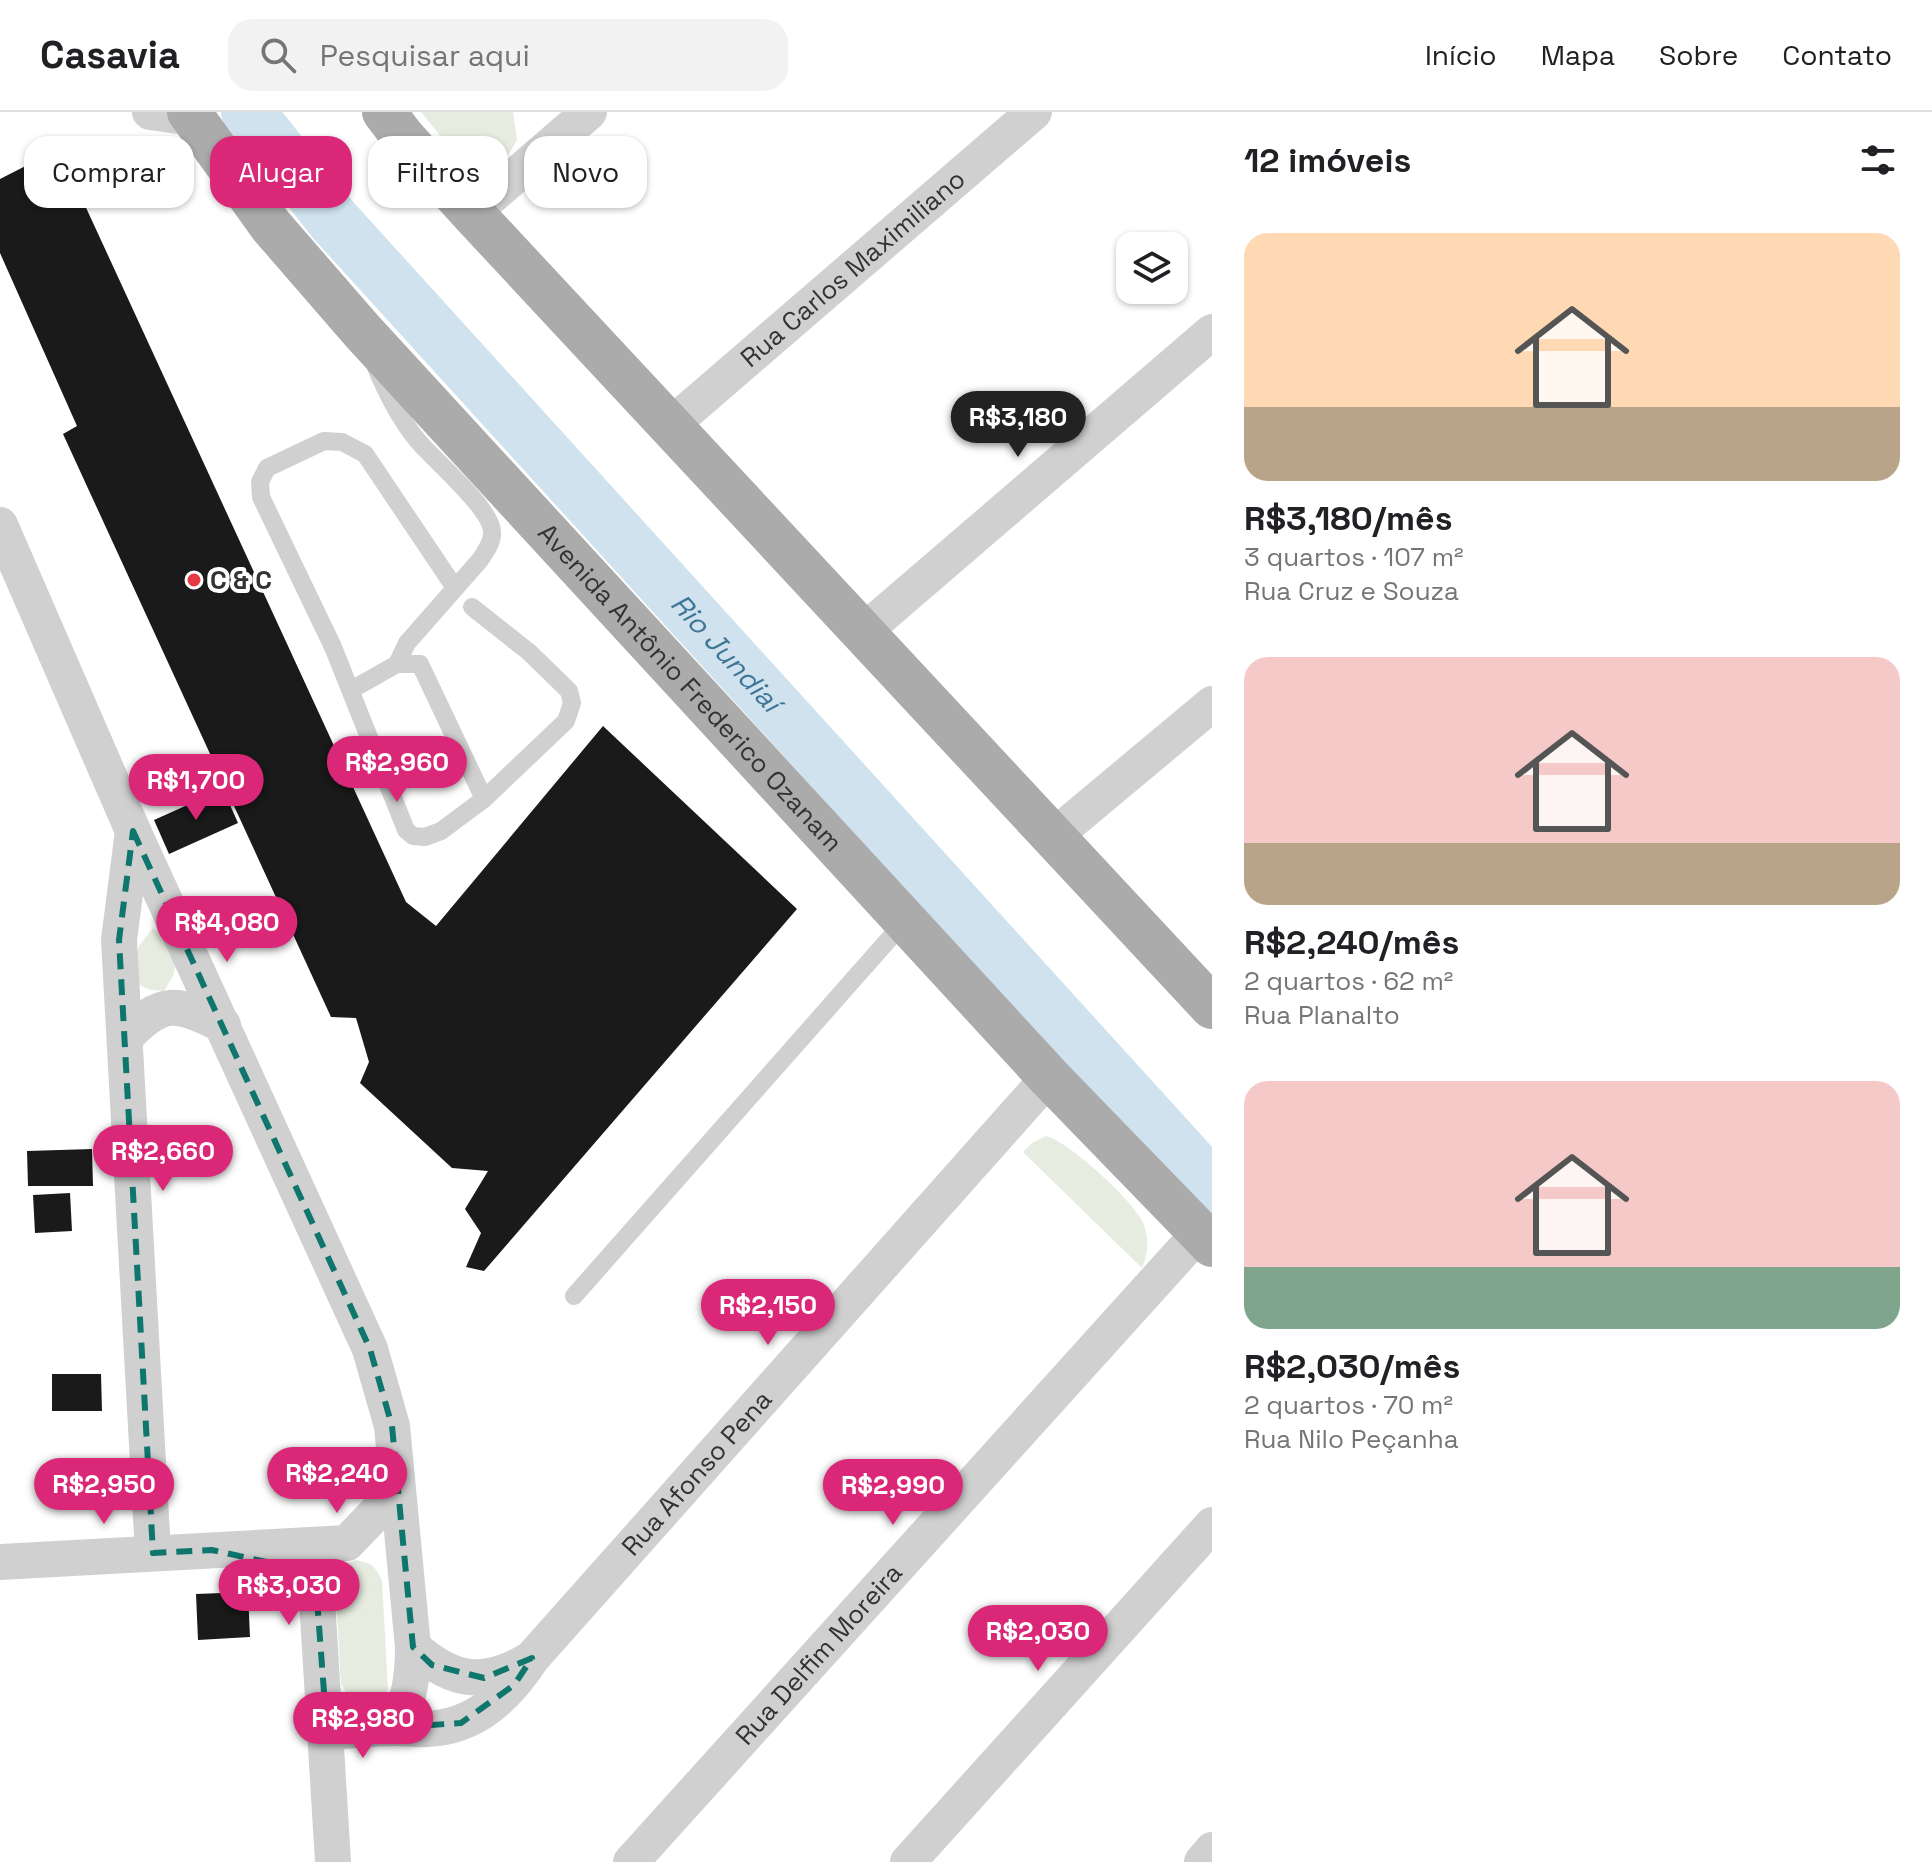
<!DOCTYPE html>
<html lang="pt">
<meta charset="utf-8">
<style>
:root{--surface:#fff;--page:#f2f2f2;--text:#202124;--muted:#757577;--line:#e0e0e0;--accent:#db2777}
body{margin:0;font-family:"Space Grotesk",sans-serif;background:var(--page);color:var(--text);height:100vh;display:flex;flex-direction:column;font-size:30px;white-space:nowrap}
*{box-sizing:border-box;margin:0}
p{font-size:26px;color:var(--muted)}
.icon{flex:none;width:44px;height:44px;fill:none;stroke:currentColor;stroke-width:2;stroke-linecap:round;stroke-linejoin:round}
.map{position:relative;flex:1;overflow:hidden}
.drawer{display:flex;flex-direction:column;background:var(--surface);width:720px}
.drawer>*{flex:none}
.hud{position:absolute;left:24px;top:24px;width:760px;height:72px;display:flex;gap:16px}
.controls{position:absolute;left:1116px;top:120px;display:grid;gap:16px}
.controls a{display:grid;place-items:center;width:72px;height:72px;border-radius:16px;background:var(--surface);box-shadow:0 2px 6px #0004;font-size:40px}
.price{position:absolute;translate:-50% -68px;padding:0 18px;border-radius:28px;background:var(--accent);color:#fff;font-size:26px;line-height:52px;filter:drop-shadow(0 2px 4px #0008)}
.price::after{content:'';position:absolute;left:50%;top:48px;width:24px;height:18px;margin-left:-12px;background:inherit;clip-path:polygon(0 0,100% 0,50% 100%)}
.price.on{background:#222;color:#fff}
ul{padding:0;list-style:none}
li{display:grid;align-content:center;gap:16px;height:424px;padding:0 32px}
li span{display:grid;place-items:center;height:248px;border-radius:24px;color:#555}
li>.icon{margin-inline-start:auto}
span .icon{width:144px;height:144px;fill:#fffc;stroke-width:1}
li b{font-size:34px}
h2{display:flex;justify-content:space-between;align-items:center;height:96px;padding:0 32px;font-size:34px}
.pill{padding:0 28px;border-radius:24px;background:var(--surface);box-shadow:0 2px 6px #0004;font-size:28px;line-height:72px}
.pill.on{background:var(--accent);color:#fff}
header{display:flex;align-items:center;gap:48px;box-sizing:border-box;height:112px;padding:0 40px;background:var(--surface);border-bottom:2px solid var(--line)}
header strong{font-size:38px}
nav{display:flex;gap:44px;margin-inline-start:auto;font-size:28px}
.search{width:560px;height:72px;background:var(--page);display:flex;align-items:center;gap:20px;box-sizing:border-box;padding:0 28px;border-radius:24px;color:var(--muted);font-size:30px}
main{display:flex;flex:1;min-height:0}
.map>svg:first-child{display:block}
.green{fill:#e6ecdf}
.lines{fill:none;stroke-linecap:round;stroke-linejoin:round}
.river{stroke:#cfe2ee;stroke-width:54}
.building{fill:#1a1a1a}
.lane{stroke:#d0d0d0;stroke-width:18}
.street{stroke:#d0d0d0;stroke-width:36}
.primary{stroke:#ababab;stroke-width:44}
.marked{fill:none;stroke:#0f766e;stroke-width:6;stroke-dasharray:16 10;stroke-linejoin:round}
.poi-dot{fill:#e63946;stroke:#fff;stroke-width:3}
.labels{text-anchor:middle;stroke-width:8;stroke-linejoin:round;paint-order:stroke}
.street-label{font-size:26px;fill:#333;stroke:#fff}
.poi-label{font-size:26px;font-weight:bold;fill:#333;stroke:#fff;text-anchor:start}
.water-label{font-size:28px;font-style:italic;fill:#3f7597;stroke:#fff}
</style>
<header>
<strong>Casavia</strong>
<div class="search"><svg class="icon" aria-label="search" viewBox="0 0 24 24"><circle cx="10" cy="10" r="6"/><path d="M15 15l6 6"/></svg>Pesquisar aqui</div>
<nav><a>Início</a><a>Mapa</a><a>Sobre</a><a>Contato</a></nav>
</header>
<main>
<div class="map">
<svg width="1212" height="1750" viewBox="0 0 1212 1750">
<rect width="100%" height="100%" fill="#fff"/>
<g class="green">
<polygon points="421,0 513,0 517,28 499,58 478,56 450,36"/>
<path d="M 153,816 L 177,842 L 174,862 L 164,879 C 147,878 139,876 130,861 L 139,834 Z"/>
<path d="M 1046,1024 C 1068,1029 1136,1091 1144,1113 C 1149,1128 1148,1142 1142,1156 L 1023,1040 L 1032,1031 Z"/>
<path d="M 355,1448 C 371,1450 376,1455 382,1469 L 388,1577 L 384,1585 L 373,1592 L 360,1592 L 349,1586 L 341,1571 L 335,1471 C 339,1458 343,1453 355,1448 Z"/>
</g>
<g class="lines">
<path class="river" id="s1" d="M 248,0 L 334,109 L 1212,1075"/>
</g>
<g class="building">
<polygon points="59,37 406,790 436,814 603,614 797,797 484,1159 466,1155 481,1121 465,1097 488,1059 452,1056 360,971 369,950 356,906 331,905 63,322 77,314 0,141 0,67"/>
<polygon points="223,677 238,711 169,742 154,708"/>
<polygon points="92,1037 93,1074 28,1074 27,1039"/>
<polygon points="70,1081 72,1119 35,1121 33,1083"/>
<polygon points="52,1262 101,1262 102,1299 52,1299"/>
<polygon points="248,1480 250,1525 198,1528 196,1482"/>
</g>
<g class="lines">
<g class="lane">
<path d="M 375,253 C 386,280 399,306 418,329 C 434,348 492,397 492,420 C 493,430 485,440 480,448 L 407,531 L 397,552"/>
<polyline points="455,476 365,342 342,330 324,329 267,356 260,370 261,385 333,535 406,718 413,724 425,725 441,719 484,687 566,609 572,591 569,579 529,540 472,495"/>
<polyline points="351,578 397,552 420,552 484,687"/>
<polyline points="574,1184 905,809"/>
</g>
<g class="street">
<polyline points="150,0 192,6"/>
<polyline points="472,101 589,0"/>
<path id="s2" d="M 671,313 L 1034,0"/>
<path d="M 0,413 L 133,719 L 370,1237 L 392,1314 L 413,1535 C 413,1566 409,1588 396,1616"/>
<polyline points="863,520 1212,220"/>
<polyline points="133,719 119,828 153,1441"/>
<polyline points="1054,724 1212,592"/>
<path d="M 125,926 C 162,886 176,890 223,913"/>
<path d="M 240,1444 C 276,1452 292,1460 317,1487 L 333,1750"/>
<polyline points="0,1450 347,1431 398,1378"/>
<path d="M 413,1535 C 453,1571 484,1575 531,1547"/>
<path id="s3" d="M 327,1620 C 350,1619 373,1616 396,1616 C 406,1616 417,1618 427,1617 C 476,1615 507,1584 532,1546 L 1049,965"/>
<path id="s4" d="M 631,1750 L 1200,1120"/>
<polyline points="908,1750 1212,1413"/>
<polyline points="1202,1750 1212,1738"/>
</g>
<g class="primary">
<path id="s5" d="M 189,0 L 271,114 L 363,220 L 1049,965 L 1212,1133"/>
<polyline points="384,0 403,25 472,101 1212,895"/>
</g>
</g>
<path class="marked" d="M 133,719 L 370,1237 L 392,1314 L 413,1535 L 432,1553 L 484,1566 L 532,1546 L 514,1573 L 461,1611 L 327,1620 L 317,1487 L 297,1466 L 271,1451 L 212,1438 L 153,1441 L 119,828 Z"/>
<circle class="poi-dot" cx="194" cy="468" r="8"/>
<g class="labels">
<g class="street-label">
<text dy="9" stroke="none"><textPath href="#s2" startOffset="240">Rua Carlos Maximiliano</textPath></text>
<text dy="9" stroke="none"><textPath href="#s5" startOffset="764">Avenida Antônio Frederico Ozanam</textPath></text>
<text dy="9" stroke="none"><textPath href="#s3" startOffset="480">Rua Afonso Pena</textPath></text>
<text dy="9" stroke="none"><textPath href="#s4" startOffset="280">Rua Delfim Moreira</textPath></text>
</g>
<g class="poi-label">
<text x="210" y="477">C &amp; C</text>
</g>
<g class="water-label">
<text dy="10" stroke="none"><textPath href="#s1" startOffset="722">Rio Jundiaí</textPath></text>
</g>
</g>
</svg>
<div class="controls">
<a><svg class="icon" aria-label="layers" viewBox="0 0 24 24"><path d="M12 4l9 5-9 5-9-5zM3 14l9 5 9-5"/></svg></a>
</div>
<b class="price on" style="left:1018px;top:347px">R$3,180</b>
<b class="price" style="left:397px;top:692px">R$2,960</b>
<b class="price" style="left:196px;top:710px">R$1,700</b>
<b class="price" style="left:227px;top:852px">R$4,080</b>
<b class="price" style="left:163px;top:1081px">R$2,660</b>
<b class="price" style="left:768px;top:1235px">R$2,150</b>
<b class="price" style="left:337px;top:1403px">R$2,240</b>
<b class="price" style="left:104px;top:1414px">R$2,950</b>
<b class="price" style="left:893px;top:1415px">R$2,990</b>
<b class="price" style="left:289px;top:1515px">R$3,030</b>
<b class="price" style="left:1038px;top:1561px">R$2,030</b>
<b class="price" style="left:363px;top:1648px">R$2,980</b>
<div class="hud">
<a class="pill">Comprar</a>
<a class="pill on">Alugar</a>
<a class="pill">Filtros</a>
<a class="pill">Novo</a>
</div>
</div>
<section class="drawer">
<h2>12 imóveis<svg class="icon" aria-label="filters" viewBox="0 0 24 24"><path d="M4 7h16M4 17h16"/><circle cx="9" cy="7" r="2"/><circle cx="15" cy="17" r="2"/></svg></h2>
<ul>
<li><span style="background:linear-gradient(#ffd9b3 70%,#b9a48a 0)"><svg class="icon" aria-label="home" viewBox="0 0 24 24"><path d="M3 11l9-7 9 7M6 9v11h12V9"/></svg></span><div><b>R$3,180/mês</b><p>3 quartos · 107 m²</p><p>Rua Cruz e Souza</p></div></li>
<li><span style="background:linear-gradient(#f6c9c9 75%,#b9a48a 0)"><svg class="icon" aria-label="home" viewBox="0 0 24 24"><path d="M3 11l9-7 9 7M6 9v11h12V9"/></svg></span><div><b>R$2,240/mês</b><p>2 quartos · 62 m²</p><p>Rua Planalto</p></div></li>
<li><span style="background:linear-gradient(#f6c9c9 75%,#7fa58c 0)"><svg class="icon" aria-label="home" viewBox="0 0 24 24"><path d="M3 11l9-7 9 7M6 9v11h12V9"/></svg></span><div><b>R$2,030/mês</b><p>2 quartos · 70 m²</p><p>Rua Nilo Peçanha</p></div></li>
</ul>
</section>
</main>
